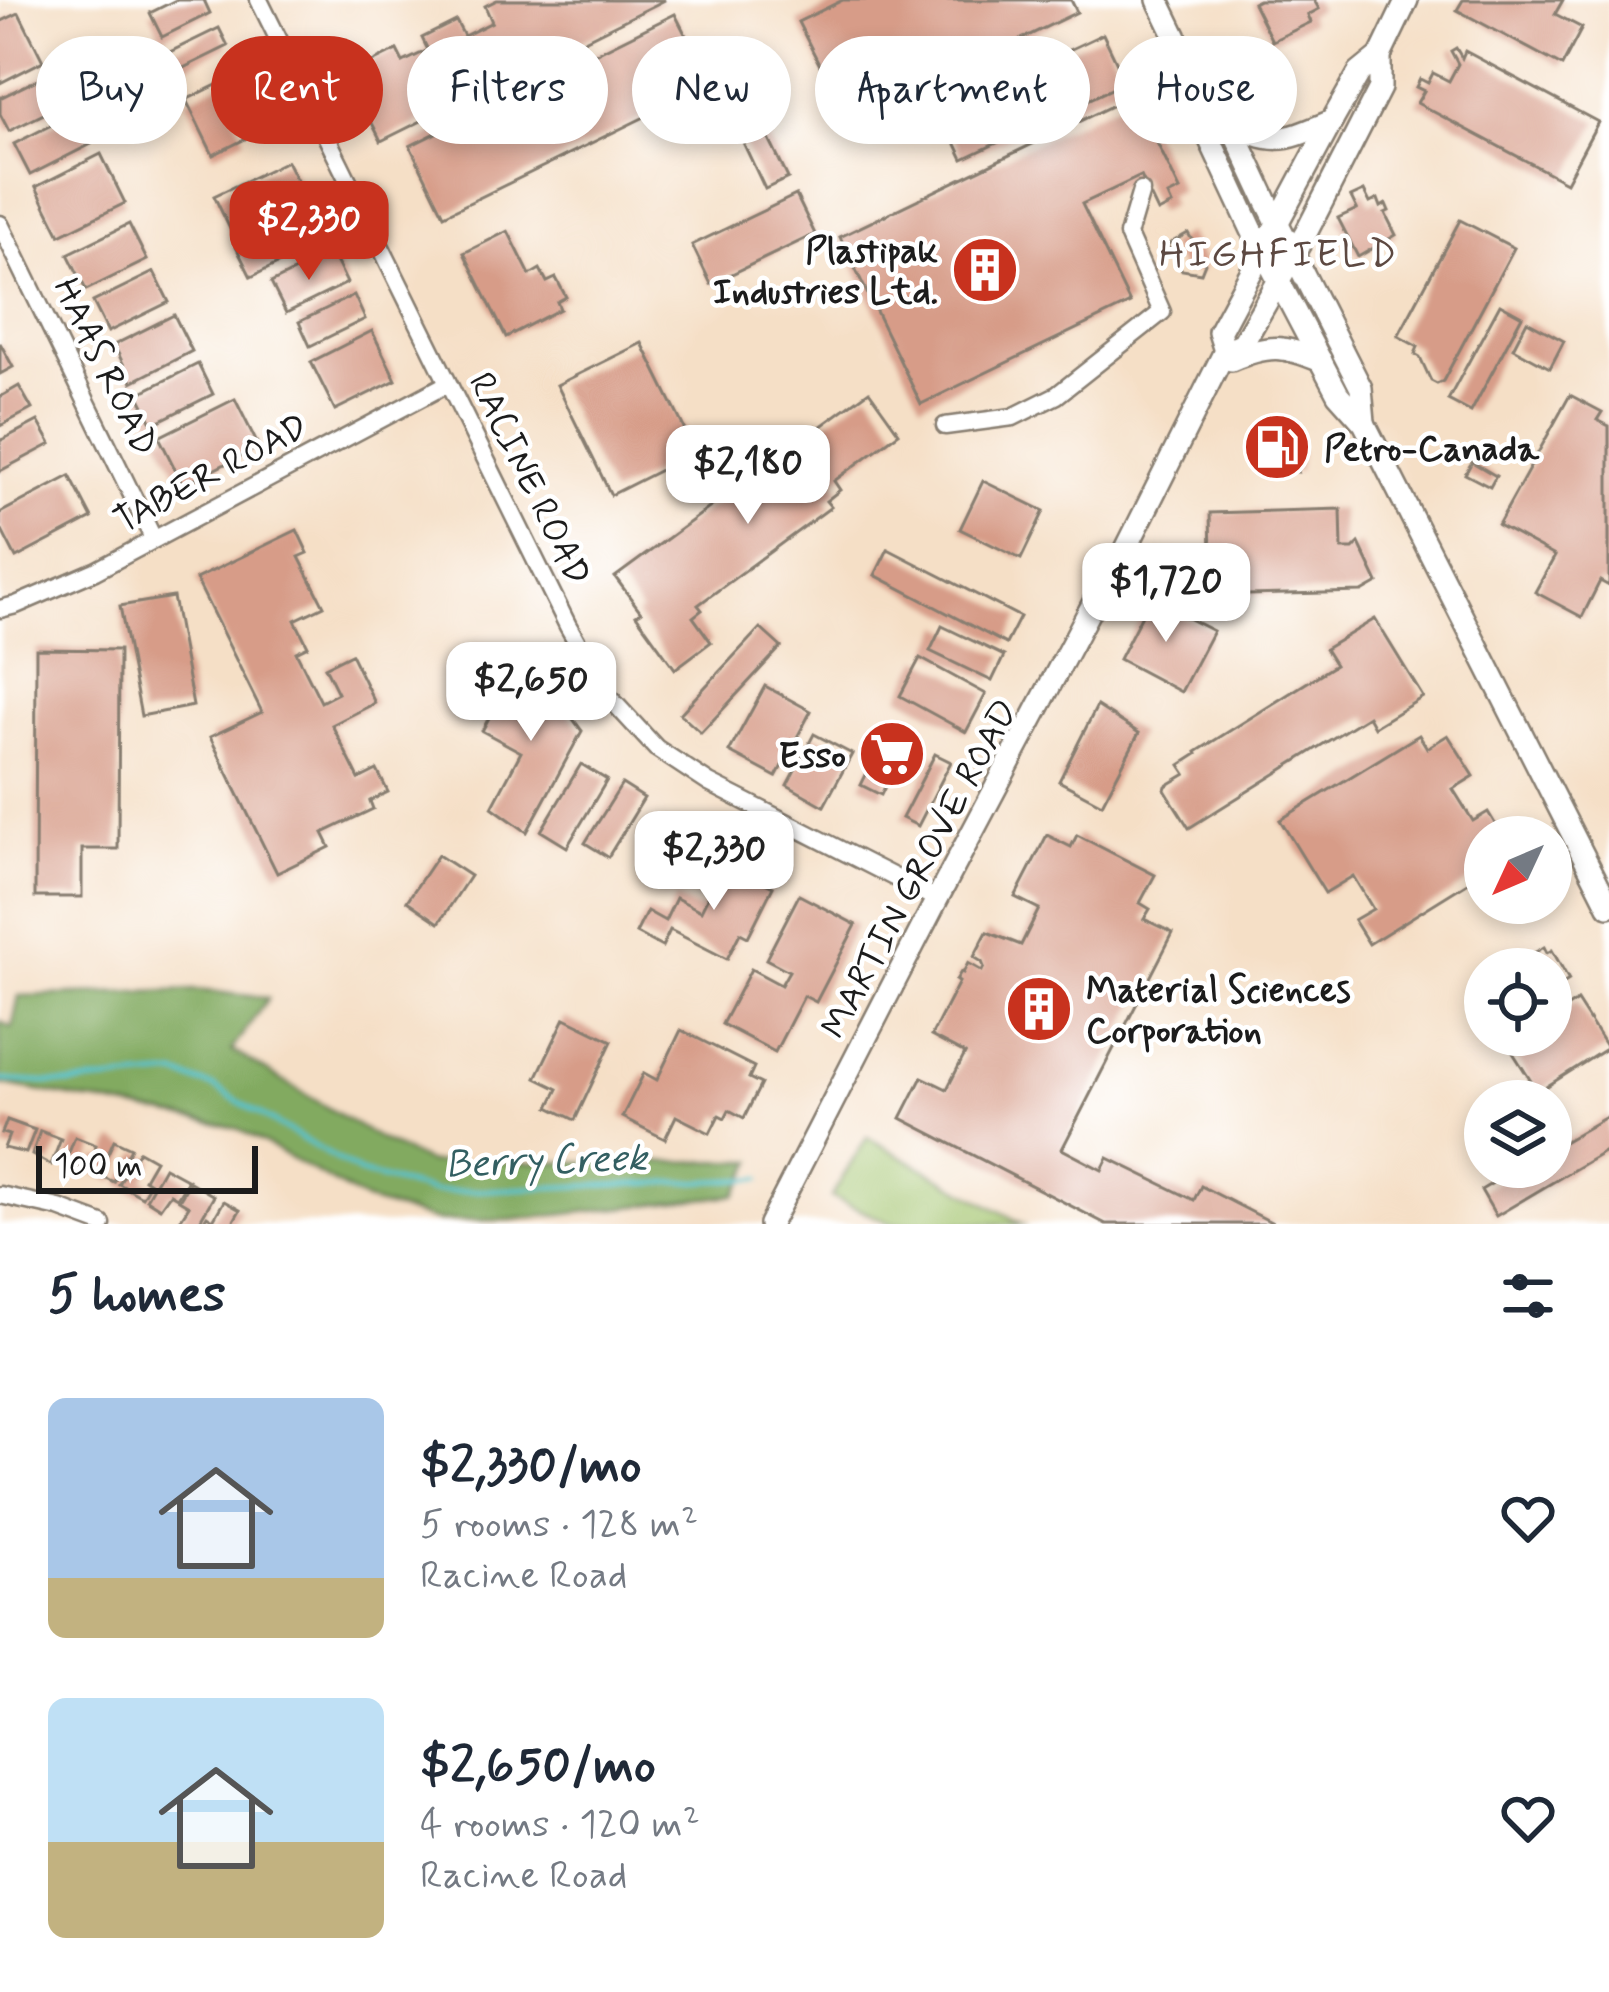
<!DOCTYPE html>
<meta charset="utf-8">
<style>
:root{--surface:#fff;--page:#f6f6f7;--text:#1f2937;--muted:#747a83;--accent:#c8321e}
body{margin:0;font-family:Mynerve,sans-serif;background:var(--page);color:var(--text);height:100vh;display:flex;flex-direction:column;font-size:45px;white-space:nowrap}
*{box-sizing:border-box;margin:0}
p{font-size:39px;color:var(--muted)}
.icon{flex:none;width:66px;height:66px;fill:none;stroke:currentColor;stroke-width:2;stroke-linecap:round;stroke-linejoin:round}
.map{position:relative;height:1224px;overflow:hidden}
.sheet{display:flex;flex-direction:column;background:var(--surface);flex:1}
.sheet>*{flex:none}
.banner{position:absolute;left:36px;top:36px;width:1539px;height:108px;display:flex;gap:24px}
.needle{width:78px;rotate:226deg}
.fabs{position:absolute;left:1464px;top:816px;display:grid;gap:24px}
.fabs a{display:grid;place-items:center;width:108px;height:108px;border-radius:50%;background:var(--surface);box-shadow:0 6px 18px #0003;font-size:60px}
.scale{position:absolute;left:36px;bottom:30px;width:222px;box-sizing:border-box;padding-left:12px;border:6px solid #1c1c1c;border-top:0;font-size:33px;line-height:42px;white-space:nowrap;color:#1c1c1c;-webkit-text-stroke:9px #fff;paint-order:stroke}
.price{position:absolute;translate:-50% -102px;padding:0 27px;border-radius:24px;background:#fff;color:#222;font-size:39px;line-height:78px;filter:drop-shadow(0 3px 6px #0008)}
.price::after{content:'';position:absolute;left:50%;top:72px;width:36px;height:27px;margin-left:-18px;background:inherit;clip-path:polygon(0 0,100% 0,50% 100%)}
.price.current{background:var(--accent);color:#fff}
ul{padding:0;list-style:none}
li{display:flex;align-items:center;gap:36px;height:300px;padding:0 48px}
li span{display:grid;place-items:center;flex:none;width:336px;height:240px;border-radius:18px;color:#555}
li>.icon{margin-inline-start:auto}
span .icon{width:144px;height:144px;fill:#fffc;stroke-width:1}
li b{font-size:51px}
h2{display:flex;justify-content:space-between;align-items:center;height:144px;padding:0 48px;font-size:51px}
.pill{padding:0 42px;border-radius:54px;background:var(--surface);box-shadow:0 6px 18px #0003;font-size:42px;line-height:108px}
.pill.current{background:var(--accent);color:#fff}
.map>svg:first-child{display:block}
.green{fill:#a3c46d;stroke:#607044;stroke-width:3}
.forest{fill:#82aa60;stroke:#4f633e;stroke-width:3}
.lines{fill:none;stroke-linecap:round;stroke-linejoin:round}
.stream{stroke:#56c3cc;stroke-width:4.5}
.building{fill:#d79c88}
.minor-casing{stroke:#887e71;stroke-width:21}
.major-casing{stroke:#887e71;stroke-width:26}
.minor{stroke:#fff;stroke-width:16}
.major{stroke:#fff;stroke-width:21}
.labels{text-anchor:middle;stroke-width:9;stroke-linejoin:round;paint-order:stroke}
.poi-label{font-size:36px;font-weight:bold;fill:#1c1c1c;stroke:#fff;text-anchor:end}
.street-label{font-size:36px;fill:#1c1c1c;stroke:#fff}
.neighbourhood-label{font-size:39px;letter-spacing:3px;fill:#5d4942;stroke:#fff}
.water-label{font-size:39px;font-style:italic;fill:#335f62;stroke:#fff}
</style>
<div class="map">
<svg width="1609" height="1224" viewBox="0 0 1609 1224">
<rect width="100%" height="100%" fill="#fff"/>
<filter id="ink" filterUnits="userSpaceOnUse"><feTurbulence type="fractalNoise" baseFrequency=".00833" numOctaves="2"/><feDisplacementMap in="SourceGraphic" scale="24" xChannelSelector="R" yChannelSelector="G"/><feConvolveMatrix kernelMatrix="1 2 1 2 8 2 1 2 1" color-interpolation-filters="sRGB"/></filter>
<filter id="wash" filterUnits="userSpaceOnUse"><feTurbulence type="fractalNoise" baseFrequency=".004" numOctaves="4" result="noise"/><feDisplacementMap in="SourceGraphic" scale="48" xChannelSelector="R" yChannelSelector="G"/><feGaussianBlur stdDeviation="2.7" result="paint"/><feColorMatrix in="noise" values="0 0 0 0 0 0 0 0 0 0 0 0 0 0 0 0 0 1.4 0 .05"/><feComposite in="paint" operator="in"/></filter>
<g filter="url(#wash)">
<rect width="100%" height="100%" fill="#f5dfc6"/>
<polygon class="green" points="867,1137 1023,1224 892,1224 831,1197"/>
<polygon class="forest" points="197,990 268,998 232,1050 381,1140 429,1163 754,1161 736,1195 512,1220 437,1221 366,1201 237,1128 0,1084 0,1021 12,1028 19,996"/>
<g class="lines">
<polyline class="stream" points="0,1080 71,1084 177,1075 214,1087 360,1173 434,1192 761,1179"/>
</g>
<g id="blocks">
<g class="building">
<polygon points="176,0 204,0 210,13 162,37 150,13"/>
<polygon points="497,0 665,0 381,141 355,89 370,82 362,67 397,50 403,62 428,50 422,38 456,21 464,36 492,22 485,6"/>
<polygon points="843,0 1071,0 1077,12 849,123 798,22"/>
<polygon points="1259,0 1314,0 1319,9 1308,15 1311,22 1272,41 1253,3"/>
<polygon points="1463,0 1563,0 1555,14 1582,28 1562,66 1457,10"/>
<polygon points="19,13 43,61 0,83 0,22"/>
<polygon points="675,14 711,85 671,105 676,115 668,119 663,108 444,215 410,146"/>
<polygon points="219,28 228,46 163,78 166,86 148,95 135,69"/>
<polygon points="1103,34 1126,82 963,159 940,111"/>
<polygon points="1456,48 1462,58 1465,51 1598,122 1566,182 1417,103 1424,91 1416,87 1420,79 1428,83 1433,73 1449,81 1458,64 1451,51"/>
<polygon points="55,71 70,101 9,131 0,114 0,98"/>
<polygon points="241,73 256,103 234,115 245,139 213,155 186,100"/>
<polygon points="1134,95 1180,190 1168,196 1172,205 1158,212 1141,176 1082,204 1130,303 921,404 840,237"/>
<polygon points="75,113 91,144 30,175 14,144"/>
<polygon points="762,125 788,178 765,189 740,136"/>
<polygon points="101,154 125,203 60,235 36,187"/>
<polygon points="287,161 305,197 232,233 214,196"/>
<polygon points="1364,191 1370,203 1378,199 1381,207 1386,204 1389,211 1385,213 1396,235 1358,257 1338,218 1357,209 1351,197"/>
<polygon points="796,195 815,234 711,284 692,245"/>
<polygon points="312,210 326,240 251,277 236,247"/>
<polygon points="1460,220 1514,248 1443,381 1437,384 1431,381 1420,357 1415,354 1418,347 1398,336"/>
<polygon points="129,224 147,260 86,290 68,254"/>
<polygon points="508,231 530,275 540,269 547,282 556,278 566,297 557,302 560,309 506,337 464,253"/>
<polygon points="1188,233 1205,263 1201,273 1182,270 1167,245"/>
<polygon points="332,253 347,283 286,313 271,283"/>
<polygon points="154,272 169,302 108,332 93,302"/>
<polygon points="354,295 365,319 310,346 299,322"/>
<polygon points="1500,304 1522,316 1471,412 1448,400"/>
<polygon points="174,315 192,351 132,382 114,345"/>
<polygon points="1527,321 1564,341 1550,368 1513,348"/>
<polygon points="372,331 396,380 335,410 311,362"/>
<polygon points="0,343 13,367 0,374"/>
<polygon points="642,343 696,452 611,495 557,385"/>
<polygon points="198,364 213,394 153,424 138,394"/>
<polygon points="19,386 32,409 0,426 0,397"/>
<polygon points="869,391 899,433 834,481 840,490 826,501 831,507 698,605 702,610 693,617 711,642 675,669 636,615 641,612 615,577"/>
<polygon points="1570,395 1602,412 1597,420 1609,426 1609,586 1600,581 1582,617 1535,592 1555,556 1498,525"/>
<polygon points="235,399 259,447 183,485 159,437"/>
<polygon points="38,421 51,444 0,471 0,441"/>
<polygon points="1258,445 1302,452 1298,472 1266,467 1266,471 1254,469"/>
<polygon points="1472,462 1496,476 1490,487 1465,474"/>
<polygon points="70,476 92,518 16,558 0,527 0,513"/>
<polygon points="983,481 1044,511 1021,559 960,529"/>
<polygon points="1341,509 1342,549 1353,549 1359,543 1378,583 1362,592 1212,596 1210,513"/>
<polygon points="297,530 308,553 299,557 324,606 295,620 308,646 296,652 321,702 338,693 325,667 351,654 375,703 332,725 359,779 377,770 388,792 370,801 373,809 323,833 330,847 277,873 210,737 262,712 196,579"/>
<polygon points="888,549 1020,617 1006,644 875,575"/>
<polygon points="173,597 193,706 141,716 120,606"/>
<polygon points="1150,599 1213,631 1181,692 1119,659"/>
<polygon points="1375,619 1423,697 1374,727 1368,716 1189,828 1165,790 1166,786 1186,774 1180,765 1197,754 1196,752 1335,665 1325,649"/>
<polygon points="942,626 1004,656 992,681 930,651"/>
<polygon points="760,628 781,647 701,733 680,714"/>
<polygon points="36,649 119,650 118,849 82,849 82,897 35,897"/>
<polygon points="920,658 986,694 966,732 900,696"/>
<polygon points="517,664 552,691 582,731 527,832 492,807 521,752 482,731"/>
<polygon points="765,686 811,711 776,777 729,752"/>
<polygon points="1097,706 1139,733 1102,804 1059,781"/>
<polygon points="814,734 852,754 824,806 787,785"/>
<polygon points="1419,735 1427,748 1448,735 1474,776 1453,789 1473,821 1488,812 1503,837 1485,837 1485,872 1369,944 1354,920 1373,909 1353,876 1325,893 1280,820"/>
<polygon points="884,738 904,747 881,795 861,785"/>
<polygon points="935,754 951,762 918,826 902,818"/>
<polygon points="581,764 607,780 567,847 541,831"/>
<polygon points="622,784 644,798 608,857 585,843"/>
<polygon points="1047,835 1071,847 1077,835 1155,875 1140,903 1150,909 1144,919 1173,933 1062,1149 1102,1170 1108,1158 1194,1200 1201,1186 1275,1224 1106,1224 901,1118 922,1077 947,1089 965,1054 931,1036 959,982 956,980 961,972 963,973 968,963 982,971 984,967 982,962 974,957 987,932 1021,945 1039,909 1015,897"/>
<polygon points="438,855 470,876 439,923 407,901"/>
<polygon points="719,860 773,887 748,937 740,933 727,959 670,930 662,947 636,933 647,911 665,921 676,898 701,911 715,882 709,879"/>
<polygon points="799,895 856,925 816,1002 804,996 775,1052 722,1024 751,969 781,985 789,971 766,959"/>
<polygon points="1544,947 1547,953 1552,950 1569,980 1551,991 1551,969 1544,969 1534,953"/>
<polygon points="1577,1001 1607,1048 1538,1092 1508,1045 1524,1035 1551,1035 1551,1018"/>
<polygon points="565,1018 612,1041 575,1120 549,1107 558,1089 536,1078"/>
<polygon points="681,1030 754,1067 749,1078 761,1084 744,1118 729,1110 725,1118 719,1115 710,1133 676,1116 665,1139 622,1117 644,1073 657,1080"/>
<polygon points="1608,1116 1609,1149 1496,1216 1481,1190 1520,1167 1551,1167 1551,1149"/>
<polygon points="7,1120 35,1130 26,1153 4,1148 9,1135 2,1133"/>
<polygon points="40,1131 61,1139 51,1165 32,1155"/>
<polygon points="75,1137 96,1145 87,1168 79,1164 78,1168 65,1163"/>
<polygon points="114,1140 131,1148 114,1182 91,1171 98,1156 105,1160"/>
<polygon points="139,1151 155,1160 144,1179 150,1183 142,1197 119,1184"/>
<polygon points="164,1167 188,1180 177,1198 170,1194 160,1208 146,1199"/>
<polygon points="190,1182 214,1196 198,1224 187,1224 180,1220 189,1206 179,1200"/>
<polygon points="224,1201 240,1210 232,1224 202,1224 207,1216 213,1220"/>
</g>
</g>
</g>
<g filter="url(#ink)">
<use href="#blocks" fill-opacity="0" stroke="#887e71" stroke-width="3"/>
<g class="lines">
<g class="minor-casing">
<g id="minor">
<polyline points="259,0 568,626 607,695 656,748 709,783 937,899"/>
<polyline points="0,224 153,538"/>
<polyline points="945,426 1013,417 1057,395 1162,312 1128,235 1141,191"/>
<polyline points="0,609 16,605 95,571 447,384"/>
<polyline points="0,1195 59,1208 102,1224"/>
</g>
</g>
<g class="major-casing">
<g id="major">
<polyline points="1158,0 1183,52 1213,86 1266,200 1361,388 1364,422"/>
<polyline points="1183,52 1188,93 1252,230 1338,394 1364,423 1609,906"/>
<path d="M 1229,121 C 1274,148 1286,140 1332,121"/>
<polyline points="1225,351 1219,332 1332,121 1359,73 1380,56 1407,0"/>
<path d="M 1231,360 C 1269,344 1283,345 1321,361"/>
<polyline points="770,1224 937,899 1094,602 1125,551 1225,351 1243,343 1307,231 1380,88 1380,56"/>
</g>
</g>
<use href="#minor" class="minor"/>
<use href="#major" class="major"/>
</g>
</g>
<defs>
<g id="building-disc" transform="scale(3.45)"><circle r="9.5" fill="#c8321e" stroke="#fff"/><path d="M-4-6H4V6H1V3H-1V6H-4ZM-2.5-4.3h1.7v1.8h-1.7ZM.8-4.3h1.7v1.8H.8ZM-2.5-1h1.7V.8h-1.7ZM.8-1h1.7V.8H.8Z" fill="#fff"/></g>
<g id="fuel-disc" transform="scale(3.45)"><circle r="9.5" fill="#c8321e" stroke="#fff"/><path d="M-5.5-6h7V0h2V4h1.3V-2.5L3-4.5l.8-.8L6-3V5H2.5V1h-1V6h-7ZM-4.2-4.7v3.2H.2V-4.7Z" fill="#fff"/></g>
<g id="supermarket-disc" transform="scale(3.45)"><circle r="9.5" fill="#c8321e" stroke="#fff"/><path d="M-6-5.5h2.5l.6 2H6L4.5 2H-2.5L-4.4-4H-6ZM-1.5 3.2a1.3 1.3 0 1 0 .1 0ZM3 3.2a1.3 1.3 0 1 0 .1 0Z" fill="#fff"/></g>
</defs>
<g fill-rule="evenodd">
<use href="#building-disc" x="985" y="270"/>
<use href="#fuel-disc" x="1277" y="447"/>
<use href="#supermarket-disc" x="892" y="754"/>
<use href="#building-disc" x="1039" y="1009"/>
</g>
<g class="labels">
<g class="poi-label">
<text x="938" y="262">Plastipak<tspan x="938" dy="41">Industries Ltd.</tspan></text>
<text x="1324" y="460" text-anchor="start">Petro-Canada</text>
<text x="846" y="767">Esso</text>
<text x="1086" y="1001" text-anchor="start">Material Sciences<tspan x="1086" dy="41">Corporation</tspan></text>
</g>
<g class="street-label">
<text transform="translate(107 366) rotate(64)" y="13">HAAS ROAD</text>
<text transform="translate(210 472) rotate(-28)" y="13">TABER ROAD</text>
<text transform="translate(531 478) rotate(64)" y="13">RACINE ROAD</text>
<text transform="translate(918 868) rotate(-62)" y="13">MARTIN GROVE ROAD</text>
</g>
<g class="neighbourhood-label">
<text x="1279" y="266">HIGHFIELD</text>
</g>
<g class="water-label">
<text transform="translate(546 1159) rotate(-2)" y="14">Berry Creek</text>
</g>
</g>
</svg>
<div class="fabs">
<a><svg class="needle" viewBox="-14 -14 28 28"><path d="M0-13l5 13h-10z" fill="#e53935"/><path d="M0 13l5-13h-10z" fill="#747a83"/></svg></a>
<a><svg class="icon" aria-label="locate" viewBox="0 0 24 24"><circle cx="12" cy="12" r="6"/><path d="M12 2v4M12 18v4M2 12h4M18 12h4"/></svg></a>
<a><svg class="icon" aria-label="layers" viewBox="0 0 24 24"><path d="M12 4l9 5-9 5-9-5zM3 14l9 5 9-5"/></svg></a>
</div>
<div class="scale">100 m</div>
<b class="price current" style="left:309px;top:283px">$2,330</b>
<b class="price" style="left:748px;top:527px">$2,180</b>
<b class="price" style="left:1166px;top:645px">$1,720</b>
<b class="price" style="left:531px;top:744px">$2,650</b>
<b class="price" style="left:714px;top:913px">$2,330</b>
<div class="banner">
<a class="pill">Buy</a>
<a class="pill current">Rent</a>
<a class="pill">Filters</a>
<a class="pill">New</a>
<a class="pill">Apartment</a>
<a class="pill">House</a>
</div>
</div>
<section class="sheet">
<h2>5 homes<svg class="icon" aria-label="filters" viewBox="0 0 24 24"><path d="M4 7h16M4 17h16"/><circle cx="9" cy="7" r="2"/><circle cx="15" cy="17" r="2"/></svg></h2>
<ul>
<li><span style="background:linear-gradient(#a9c7e8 75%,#c2b280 0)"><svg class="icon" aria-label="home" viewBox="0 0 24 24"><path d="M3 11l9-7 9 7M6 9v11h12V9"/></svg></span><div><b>$2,330/mo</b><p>5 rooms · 128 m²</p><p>Racine Road</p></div><svg class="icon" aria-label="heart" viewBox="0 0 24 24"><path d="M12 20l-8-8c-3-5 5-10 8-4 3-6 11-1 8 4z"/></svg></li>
<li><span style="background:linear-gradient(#bfe0f5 60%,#c2b280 0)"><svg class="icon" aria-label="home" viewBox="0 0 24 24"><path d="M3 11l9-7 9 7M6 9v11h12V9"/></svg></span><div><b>$2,650/mo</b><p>4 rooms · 120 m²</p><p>Racine Road</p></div><svg class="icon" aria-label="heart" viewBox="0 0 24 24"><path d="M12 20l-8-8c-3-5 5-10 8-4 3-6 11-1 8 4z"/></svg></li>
</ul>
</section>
